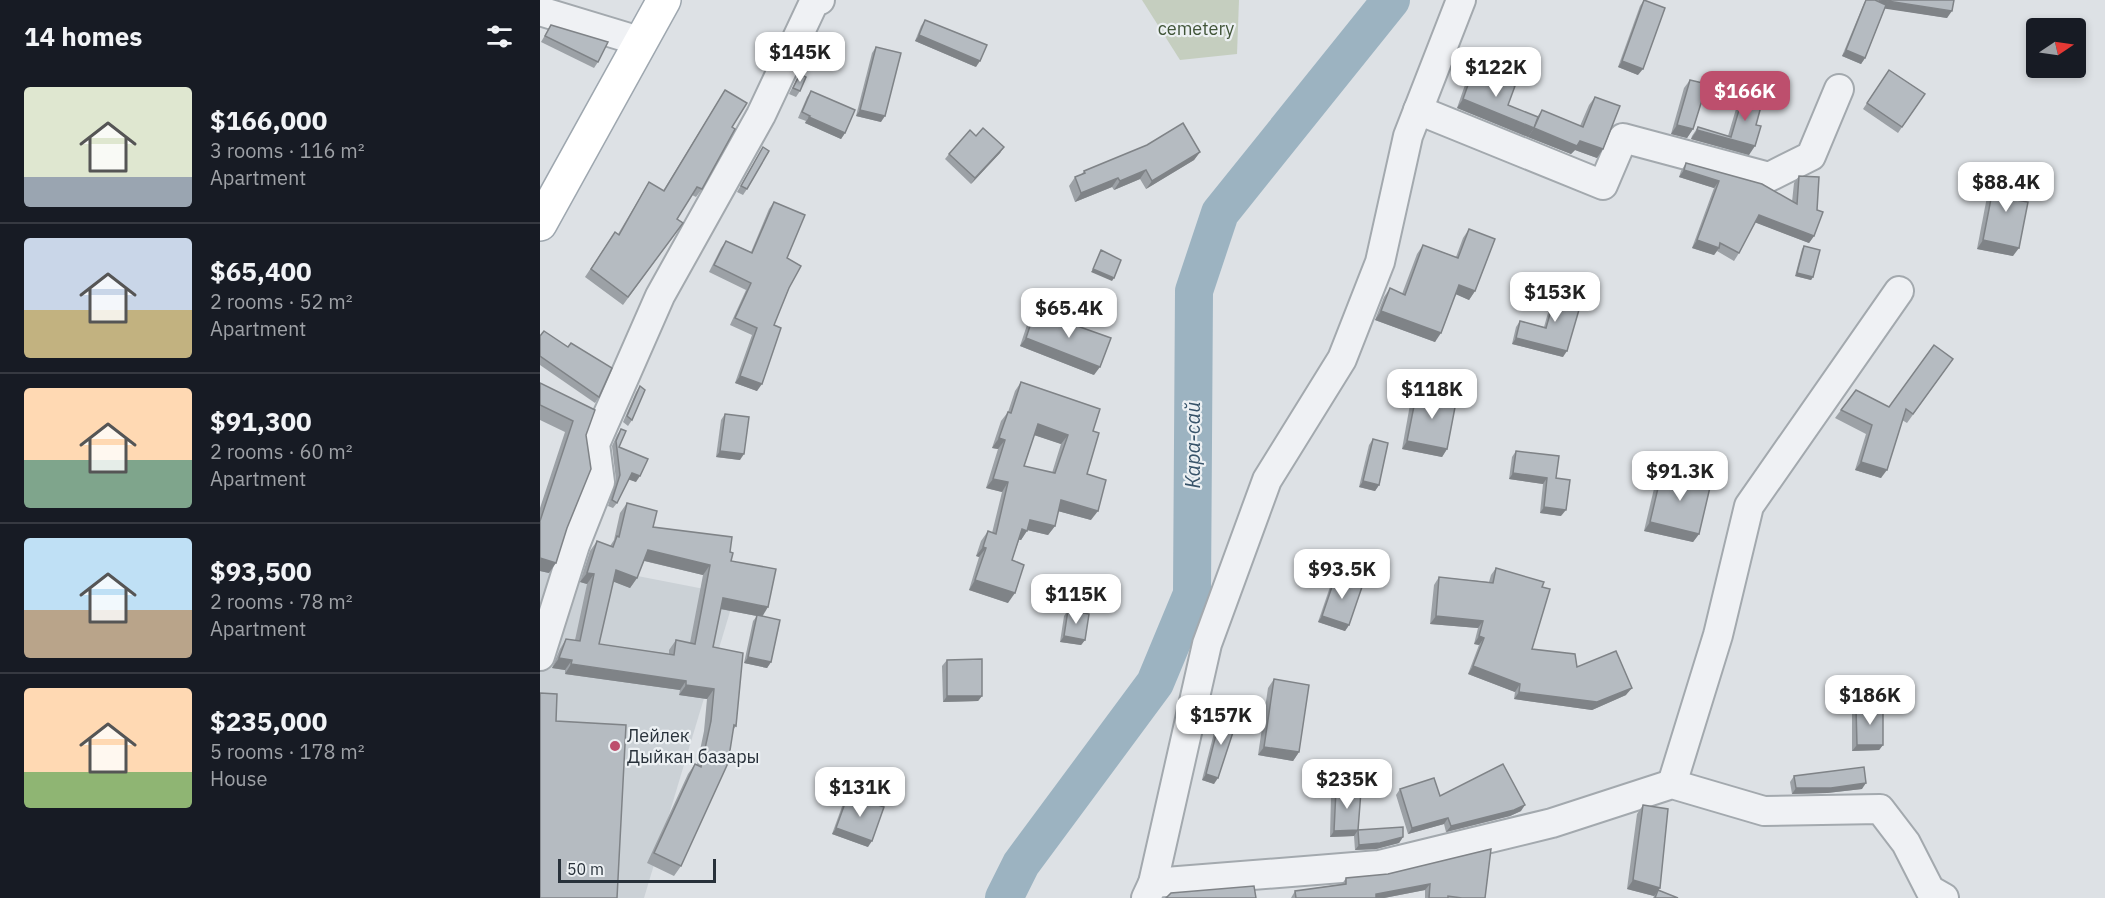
<!DOCTYPE html>
<meta charset="utf-8">
<style>
:root{--surface:#171b24;--page:#20242c;--text:#f1f3f6;--muted:#9ea1a6;--line:#363941;--accent:#bd4f6d}
body{margin:0;font-family:"IBM Plex Sans",sans-serif;background:var(--page);color:var(--text);height:100vh;display:flex;flex-direction:column;font-size:22px;white-space:nowrap}
*{box-sizing:border-box;margin:0}
p{font-size:20px;color:var(--muted)}
.icon{flex:none;width:33px;height:33px;fill:none;stroke:currentColor;stroke-width:2;stroke-linecap:round;stroke-linejoin:round}
.map{position:relative;flex:1;overflow:hidden}
.details{display:flex;flex-direction:column;background:var(--surface);width:540px}
.details>*{flex:none}
.needle{width:39px;rotate:77deg}
.controls{position:absolute;left:1486px;top:18px;display:grid;gap:12px}
.controls a{display:grid;place-items:center;width:60px;height:60px;border-radius:6px;background:var(--surface);box-shadow:0 3px 9px #0003;font-size:30px}
.scale{position:absolute;left:18px;bottom:15px;width:158px;box-sizing:border-box;padding-left:6px;border:3px solid #28313a;border-top:0;font-size:16px;line-height:21px;white-space:nowrap;color:#28313a;-webkit-text-stroke:4px #ecf0f3;paint-order:stroke}
.price{position:absolute;translate:-50% -51px;padding:0 14px;border-radius:12px;background:#fff;color:#222;font-size:20px;line-height:39px;filter:drop-shadow(0 2px 3px #0008)}
.price::after{content:'';position:absolute;left:50%;top:36px;width:18px;height:14px;margin-left:-9px;background:inherit;clip-path:polygon(0 0,100% 0,50% 100%)}
.price.active{background:var(--accent);color:#fff}
ul{padding:0;list-style:none}
li{display:flex;align-items:center;gap:18px;height:150px;padding:0 24px}
li+li{border-top:2px solid var(--line)}
li span{display:grid;place-items:center;flex:none;width:168px;height:120px;border-radius:6px;color:#555}
li>.icon{margin-inline-start:auto}
span .icon{width:72px;height:72px;fill:#fffc;stroke-width:1}
li b{font-size:26px}
h2{display:flex;justify-content:space-between;align-items:center;height:72px;padding:0 24px;font-size:26px}
main{display:flex;flex:1;min-height:0}
.map>svg:first-child{display:block}
.built{fill:#cbd1d6}
.green{fill:#c5cebf}
.lines{fill:none;stroke-linecap:round;stroke-linejoin:round}
.river{stroke:#9cb3c1;stroke-width:38}
.minor-casing{stroke:#a3a9ae;stroke-width:32}
.major-casing{stroke:#9ea7af;stroke-width:36}
.minor{stroke:#eff1f4;stroke-width:28}
.major{stroke:#fff;stroke-width:33}
.wall{fill:#9ca1a6;fill-rule:evenodd}
.shaded-wall{fill:#7f8387}
.building{fill:#b5bbc1;stroke:#7f8387;stroke-width:1.5;fill-rule:evenodd}
.poi-dot{fill:#bd4f6d;stroke:#ecf0f3;stroke-width:2}
.labels{text-anchor:middle;stroke-width:4.5;stroke-linejoin:round;paint-order:stroke}
.park-label{font-size:18px;fill:#405437;stroke:#ecf0f3}
.poi-label{font-size:18px;fill:#28313a;stroke:#ecf0f3;text-anchor:start}
.water-label{font-size:20px;font-style:italic;fill:#375369;stroke:#ecf0f3}
</style>
<main>
<section class="details">
<h2>14 homes<svg class="icon" aria-label="filters" viewBox="0 0 24 24"><path d="M4 7h16M4 17h16"/><circle cx="9" cy="7" r="2"/><circle cx="15" cy="17" r="2"/></svg></h2>
<ul>
<li><span style="background:linear-gradient(#dfe7d0 75%,#9aa5b1 0)"><svg class="icon" aria-label="home" viewBox="0 0 24 24"><path d="M3 11l9-7 9 7M6 9v11h12V9"/></svg></span><div><b>$166,000</b><p>3 rooms · 116 m²</p><p>Apartment</p></div></li>
<li><span style="background:linear-gradient(#c9d6e8 60%,#c2b280 0)"><svg class="icon" aria-label="home" viewBox="0 0 24 24"><path d="M3 11l9-7 9 7M6 9v11h12V9"/></svg></span><div><b>$65,400</b><p>2 rooms · 52 m²</p><p>Apartment</p></div></li>
<li><span style="background:linear-gradient(#ffd9b3 60%,#7fa58c 0)"><svg class="icon" aria-label="home" viewBox="0 0 24 24"><path d="M3 11l9-7 9 7M6 9v11h12V9"/></svg></span><div><b>$91,300</b><p>2 rooms · 60 m²</p><p>Apartment</p></div></li>
<li><span style="background:linear-gradient(#bfe0f5 60%,#b9a48a 0)"><svg class="icon" aria-label="home" viewBox="0 0 24 24"><path d="M3 11l9-7 9 7M6 9v11h12V9"/></svg></span><div><b>$93,500</b><p>2 rooms · 78 m²</p><p>Apartment</p></div></li>
<li><span style="background:linear-gradient(#ffd9b3 70%,#8fb573 0)"><svg class="icon" aria-label="home" viewBox="0 0 24 24"><path d="M3 11l9-7 9 7M6 9v11h12V9"/></svg></span><div><b>$235,000</b><p>5 rooms · 178 m²</p><p>House</p></div></li>
</ul>
</section>
<div class="map">
<svg width="1565" height="898" viewBox="0 0 1565 898">
<rect width="100%" height="100%" fill="#dde1e5"/>
<polygon class="built" points="0,557 195,595 104,898 0,898"/>
<polygon class="green" points="602,0 699,0 697,54 640,60"/>
<g class="lines">
<polyline class="river" points="464,898 481,864 615,683 652,594 654,291 680,213 851,0"/>
<g class="minor-casing">
<g id="minor">
<polyline points="0,11 99,41"/>
<polyline points="878,110 1063,185 1083,138 1229,177 1271,156 1299,89"/>
<polyline points="0,656 35,545 60,482 55,444 120,296 221,115 275,0 280,0"/>
<polyline points="1132,784 1178,635 1209,506 1359,291"/>
<polyline points="613,883 839,865 1012,823 1132,784 1224,811 1340,809 1366,843 1390,890 1404,898"/>
<polyline points="606,898 613,883 667,644 727,480 802,359 840,262 868,136 921,0"/>
</g>
</g>
<g class="major-casing">
<polyline id="major" points="0,224 124,0"/>
</g>
<use href="#minor" class="minor"/>
<use href="#major" class="major"/>
</g>
<g class="wall">
<polygon points="1104,0 1098,75 1078,67 1100,6"/>
<polygon points="1326,0 1414,0 1407,18 1345,8 1325,58 1321,64 1302,56 1324,3"/>
<polygon points="385,20 436,67 375,41 381,26"/>
<polygon points="11,25 58,62 54,68 1,42"/>
<polygon points="336,47 341,122 316,116 332,53"/>
<polygon points="1349,70 1385,94 1358,133 1323,109"/>
<polygon points="933,71 968,105 997,117 1002,110 1040,126 1049,105 1055,97 1063,149 1057,158 1035,150 1031,154 988,137 989,135 988,137 917,108 927,79"/>
<polygon points="260,74 260,91 256,97 249,94 256,80"/>
<polygon points="1150,80 1153,129 1147,138 1131,134 1144,88"/>
<polygon points="185,90 192,127 162,189 156,197 152,195 137,219 143,223 83,305 45,277 75,232 78,234 109,182 123,191"/>
<polygon points="271,91 305,133 301,139 265,123 266,121 258,118 267,97"/>
<polygon points="1204,93 1216,125 1209,155 1151,139 1152,136 1158,127 1188,136 1198,102"/>
<polygon points="436,136 464,147 460,153 431,184 405,159 409,154"/>
<polygon points="223,147 207,189 203,195 197,192"/>
<polygon points="660,152 654,160 606,189 600,179 574,190 572,187 535,202 529,186 535,177 541,175 544,171"/>
<polygon points="1146,163 1252,202 1254,183 1259,176 1274,236 1269,243 1215,222 1199,253 1194,261 1177,251 1174,255 1152,248 1174,188 1139,177 1141,171"/>
<polygon points="1456,173 1476,200 1473,256 1437,249 1450,181"/>
<polygon points="234,202 247,258 249,288 234,325 217,391 195,383 212,335 190,325 206,290 169,272 181,248 186,241 211,252 229,209"/>
<polygon points="929,229 935,291 929,300 916,294 895,342 835,320 844,297 850,288 862,294 877,254 883,245 916,257 923,238"/>
<polygon points="1264,246 1273,277 1271,280 1255,276 1262,249"/>
<polygon points="1017,289 1023,357 972,344 976,327 980,321 1004,327 1013,295"/>
<polygon points="495,311 554,375 480,346 489,319"/>
<polygon points="0,336 59,397 55,403 0,365"/>
<polygon points="1413,359 1367,423 1362,420 1341,478 1315,470 1326,434 1295,418 1316,390 1349,407"/>
<path d="M 481,382 L 553,431 L 547,474 L 551,520 L 518,511 L 515,526 L 508,535 L 487,530 L 481,540 L 479,540 L 472,560 L 468,603 L 429,590 L 439,557 L 436,556 L 441,541 L 448,531 L 452,533 L 462,492 L 446,488 L 458,449 L 452,448 L 461,421 L 468,412 L 475,391 ZM 494,435 L 521,444 L 512,473 L 484,466 Z"/>
<polygon points="0,383 46,435 9,573 0,571 0,508 25,432 0,420"/>
<polygon points="100,386 92,420 88,426 83,422 96,392"/>
<polygon points="877,391 907,449 902,457 862,449 871,399"/>
<polygon points="185,414 200,460 176,457 181,420"/>
<polygon points="81,429 79,447 96,482 89,479 77,503 73,508 68,506 76,480 72,446 77,435"/>
<polygon points="833,439 839,485 835,491 819,487 829,445"/>
<polygon points="976,451 1016,478 1021,516 1000,513 1003,484 969,479 972,457"/>
<polygon points="1122,471 1159,534 1153,542 1104,531 1116,480"/>
<path d="M 87,503 L 113,527 L 190,552 L 191,561 L 222,616 L 231,662 L 227,668 L 204,663 L 213,621 L 217,616 L 180,609 L 173,647 L 196,726 L 193,730 L 141,866 L 134,876 L 107,863 L 148,774 L 155,764 L 157,765 L 164,731 L 167,699 L 139,695 L 140,690 L 25,674 L 25,670 L 12,668 L 20,649 L 26,639 L 35,640 L 47,584 L 40,582 L 50,551 L 57,541 L 70,546 L 74,540 L 80,513 ZM 104,561 L 163,575 L 150,643 L 136,640 L 129,650 L 129,654 L 59,644 L 73,581 L 90,588 L 97,578 Z"/>
<polygon points="956,568 1002,587 992,649 1037,667 1086,695 1052,710 974,699 975,692 928,674 939,645 934,644 938,628 890,624 894,585 899,577 949,582 951,575"/>
<polygon points="796,575 809,625 805,631 778,622 792,581"/>
<polygon points="528,610 545,640 541,645 520,642 524,616"/>
<polygon points="407,660 442,696 438,701 403,702 402,666"/>
<polygon points="734,679 759,752 753,761 718,755 728,688"/>
<polygon points="1316,708 1343,745 1339,750 1312,751 1312,714"/>
<polygon points="680,719 674,784 662,780 676,725"/>
<polygon points="1254,776 1322,789 1287,793 1252,794 1250,782"/>
<polygon points="860,789 900,796 981,811 970,816 906,832 904,824 868,834 856,795"/>
<polygon points="796,790 818,830 863,837 859,843 836,849 815,850 814,836 790,837 791,796"/>
<polygon points="308,795 328,847 292,834 304,801"/>
<polygon points="1103,805 1120,888 1118,890 1138,898 1113,898 1114,896 1087,889 1097,814"/>
<polygon points="951,849 945,898 885,898 885,890 844,898 751,898 755,891 802,884 806,878 848,874"/>
</g>
<g class="shaded-wall">
<polygon points="1339,0 1412,11 1407,18 1334,7"/>
<polygon points="379,35 440,61 436,67 375,41"/>
<polygon points="1306,50 1325,58 1321,64 1302,56"/>
<polygon points="1082,61 1103,69 1098,75 1078,67"/>
<polygon points="923,99 994,128 988,137 917,108"/>
<polygon points="320,110 345,116 341,122 316,116"/>
<polygon points="269,117 305,133 301,139 265,123"/>
<polygon points="1137,125 1153,129 1147,138 1131,134"/>
<polygon points="994,128 1040,141 1063,149 1057,158 1035,150 1031,154 988,137"/>
<polygon points="1157,130 1215,146 1209,155 1151,139"/>
<polygon points="464,147 460,153 431,184 435,178"/>
<polygon points="660,152 654,160 606,189 612,181"/>
<polygon points="606,170 600,179 574,190 580,181"/>
<polygon points="1144,170 1179,181 1174,188 1139,177"/>
<polygon points="578,178 572,187 535,202 541,193"/>
<polygon points="1219,215 1274,236 1269,243 1214,222"/>
<polygon points="1157,240 1179,248 1174,255 1152,248"/>
<polygon points="1443,240 1479,248 1473,256 1437,249"/>
<polygon points="553,269 574,278 572,281 551,272"/>
<polygon points="1257,273 1273,277 1271,280 1255,276"/>
<polygon points="919,285 935,291 929,300 913,293"/>
<polygon points="841,311 901,333 895,342 835,320"/>
<polygon points="486,338 560,367 554,375 480,346"/>
<polygon points="976,338 1027,351 1023,357 972,344"/>
<polygon points="200,376 222,384 217,391 195,383"/>
<polygon points="498,424 528,435 521,444 491,434"/>
<polygon points="459,438 465,440 458,449 452,448"/>
<polygon points="867,441 907,449 902,457 862,449"/>
<polygon points="180,451 204,454 200,460 176,457"/>
<polygon points="1321,462 1347,470 1341,478 1315,470"/>
<polygon points="92,473 100,476 96,482 87,479"/>
<polygon points="973,473 1007,478 1003,484 969,479"/>
<polygon points="453,479 468,482 462,492 446,488"/>
<polygon points="823,481 839,485 835,491 819,487"/>
<polygon points="521,500 558,511 551,520 514,510"/>
<polygon points="1004,507 1026,510 1021,516 1000,513"/>
<polygon points="490,520 515,526 508,535 483,529"/>
<polygon points="1110,522 1159,534 1153,542 1104,531"/>
<polygon points="482,529 487,531 481,540 476,539"/>
<polygon points="443,547 446,548 439,557 436,556"/>
<polygon points="108,550 170,565 163,575 101,560"/>
<polygon points="0,558 16,563 9,573 0,571"/>
<polygon points="76,570 97,578 90,588 69,580"/>
<polygon points="47,573 54,574 47,584 40,582"/>
<polygon points="435,580 475,593 468,603 429,590"/>
<polygon points="183,598 228,607 222,617 176,608"/>
<polygon points="782,616 809,625 805,631 778,622"/>
<polygon points="896,616 943,621 938,628 890,624"/>
<polygon points="524,636 545,640 541,645 520,642"/>
<polygon points="939,636 944,638 939,645 934,644"/>
<polygon points="208,657 231,662 227,668 204,663"/>
<polygon points="19,658 32,660 25,670 12,668"/>
<polygon points="31,664 146,681 140,690 25,674"/>
<polygon points="933,666 980,684 975,692 928,674"/>
<polygon points="146,685 174,689 167,699 139,695"/>
<polygon points="1092,688 1086,695 1052,710 974,699 979,692"/>
<polygon points="407,696 442,696 438,701 403,702"/>
<polygon points="1317,745 1343,745 1339,750 1312,751"/>
<polygon points="724,747 759,752 753,761 718,755"/>
<polygon points="666,774 678,778 674,784 662,780"/>
<polygon points="1326,783 1322,789 1287,793 1252,794 1256,788"/>
<polygon points="985,805 981,811 970,816 906,832 911,826"/>
<polygon points="908,818 904,824 868,834 872,828"/>
<polygon points="296,828 332,841 328,847 292,834"/>
<polygon points="818,830 814,836 790,837 794,831"/>
<polygon points="863,837 859,843 836,849 815,850 819,845"/>
<polygon points="1093,880 1120,888 1114,896 1087,889"/>
<polygon points="890,884 885,890 844,898 833,898 836,894"/>
</g>
<g class="building">
<polygon points="1104,0 1125,8 1103,69 1082,61"/>
<polygon points="1326,0 1335,0 1346,5 1325,58 1306,50"/>
<polygon points="1341,0 1414,0 1412,11"/>
<polygon points="385,20 447,45 440,61 379,35"/>
<polygon points="11,25 68,42 58,62 5,36"/>
<polygon points="336,47 361,53 345,116 320,110"/>
<polygon points="1349,70 1385,94 1362,127 1327,103"/>
<polygon points="933,71 975,86 968,105 998,117 994,128 923,99"/>
<polygon points="260,74 266,77 260,91 253,88"/>
<polygon points="1150,80 1167,84 1153,129 1137,125"/>
<polygon points="185,90 207,103 192,127 195,129 162,189 157,187 137,219 143,223 88,297 51,269 75,232 79,235 109,182 124,191"/>
<polygon points="271,91 315,110 305,133 269,117 270,116 262,112"/>
<polygon points="1204,93 1223,99 1216,125 1221,126 1215,146 1157,130 1158,127 1191,137"/>
<polygon points="1055,97 1080,106 1063,149 1040,141 1037,146 994,128 1002,110 1043,127"/>
<polygon points="643,123 660,152 612,181 606,170 580,181 578,178 541,193 535,177 545,173 544,171 607,145"/>
<polygon points="443,128 464,147 435,178 409,154 430,130 436,136"/>
<polygon points="223,147 229,151 207,189 201,186"/>
<polygon points="1146,163 1222,184 1257,204 1259,176 1279,177 1277,210 1283,212 1274,236 1219,215 1199,253 1180,243 1179,248 1157,240 1179,181 1144,170"/>
<polygon points="1456,173 1480,177 1476,200 1488,202 1479,248 1443,240"/>
<polygon points="234,202 265,215 247,258 261,266 249,288 234,325 241,328 222,384 200,376 217,328 195,318 211,283 174,265 186,241 212,253"/>
<polygon points="929,229 955,239 935,291 919,285 901,333 841,311 850,288 865,295 883,245 918,258"/>
<polygon points="1264,246 1280,250 1273,277 1257,273"/>
<polygon points="561,250 581,260 574,278 553,269"/>
<polygon points="1017,289 1043,296 1027,351 976,338 980,321 1006,328"/>
<polygon points="495,311 571,338 560,367 486,338"/>
<polygon points="4,331 28,347 31,343 72,368 59,397 0,356 0,336"/>
<polygon points="1394,345 1413,359 1373,414 1366,409 1347,470 1321,462 1332,425 1301,410 1316,390 1349,407"/>
<path d="M 481,382 L 560,409 L 553,431 L 559,433 L 547,474 L 566,480 L 558,511 L 521,500 L 515,526 L 490,520 L 487,531 L 482,529 L 472,560 L 484,565 L 475,593 L 435,580 L 446,548 L 443,547 L 448,531 L 456,534 L 468,482 L 453,479 L 465,440 L 459,438 L 468,412 L 471,413 ZM 498,424 L 528,435 L 515,473 L 484,466 Z"/>
<polygon points="0,383 55,410 46,435 51,469 27,528 16,563 0,558 0,521 33,421 0,405"/>
<polygon points="100,386 105,390 92,420 87,416"/>
<polygon points="877,391 917,397 907,449 867,441"/>
<polygon points="185,414 209,417 204,454 180,451"/>
<polygon points="81,429 86,431 79,447 108,459 100,476 92,473 77,503 72,500 80,475 76,441"/>
<polygon points="833,439 848,443 839,485 823,481"/>
<polygon points="976,451 1019,456 1016,478 1030,480 1026,510 1004,507 1007,478 973,473"/>
<polygon points="1122,471 1171,483 1159,534 1110,522"/>
<path d="M 87,503 L 117,511 L 113,527 L 192,537 L 190,552 L 193,553 L 191,561 L 236,569 L 228,607 L 183,598 L 173,647 L 203,653 L 196,726 L 194,725 L 188,763 L 141,866 L 114,853 L 155,764 L 161,767 L 171,721 L 174,689 L 146,685 L 146,681 L 31,664 L 32,660 L 19,658 L 26,639 L 40,641 L 54,574 L 47,573 L 57,541 L 73,547 L 77,536 L 79,537 ZM 108,550 L 170,565 L 155,644 L 136,640 L 134,655 L 59,644 L 76,570 L 97,578 Z"/>
<polygon points="956,568 1004,582 1002,587 1010,589 992,649 1035,654 1037,667 1076,651 1092,688 1057,702 979,692 980,684 933,666 944,638 939,636 943,621 896,616 899,577 953,583"/>
<polygon points="796,575 823,584 809,625 782,616"/>
<polygon points="528,610 549,614 545,640 524,636"/>
<polygon points="217,615 240,620 231,662 208,657"/>
<polygon points="442,659 442,696 407,696 407,660"/>
<polygon points="734,679 769,685 759,752 724,747"/>
<polygon points="0,693 17,694 16,721 86,725 77,898 0,898"/>
<polygon points="1316,708 1343,708 1343,745 1317,745"/>
<polygon points="680,719 697,720 678,778 666,774"/>
<polygon points="963,764 985,805 974,810 911,826 908,818 872,828 860,789 894,778 900,796"/>
<polygon points="1324,767 1326,783 1291,788 1256,788 1254,776"/>
<polygon points="796,790 821,791 818,830 794,831"/>
<polygon points="308,795 344,807 332,841 296,828"/>
<polygon points="1103,805 1128,809 1120,888 1093,880"/>
<polygon points="863,827 863,837 840,843 819,845 818,830"/>
<polygon points="951,849 945,898 922,898 908,896 908,898 889,898 890,884 836,894 836,898 756,898 755,891 806,884 806,878 848,874"/>
<polygon points="714,886 716,898 626,898 631,893"/>
<polygon points="1118,890 1138,898 1115,898"/>
</g>
<circle class="poi-dot" cx="75" cy="746" r="6"/>
<g class="labels">
<g class="park-label">
<text x="656" y="35">cemetery</text>
</g>
<g class="poi-label">
<text x="87" y="742">Лейлек<tspan x="87" dy="21">Дыйкан базары</tspan></text>
</g>
<g class="water-label">
<text transform="translate(653 445) rotate(-90)" y="7">Кара-сай</text>
</g>
</g>
</svg>
<div class="controls">
<a><svg class="needle" viewBox="-14 -14 28 28"><path d="M0-13l5 13h-10z" fill="#e53935"/><path d="M0 13l5-13h-10z" fill="#9ea1a6"/></svg></a>
</div>
<div class="scale">50 m</div>
<b class="price" style="left:260px;top:83px">$145K</b>
<b class="price" style="left:956px;top:98px">$122K</b>
<b class="price active" style="left:1205px;top:122px">$166K</b>
<b class="price" style="left:1466px;top:213px">$88.4K</b>
<b class="price" style="left:1015px;top:323px">$153K</b>
<b class="price" style="left:529px;top:339px">$65.4K</b>
<b class="price" style="left:892px;top:420px">$118K</b>
<b class="price" style="left:1140px;top:502px">$91.3K</b>
<b class="price" style="left:802px;top:600px">$93.5K</b>
<b class="price" style="left:536px;top:625px">$115K</b>
<b class="price" style="left:1330px;top:726px">$186K</b>
<b class="price" style="left:681px;top:746px">$157K</b>
<b class="price" style="left:807px;top:810px">$235K</b>
<b class="price" style="left:320px;top:818px">$131K</b>
</div>
</main>
